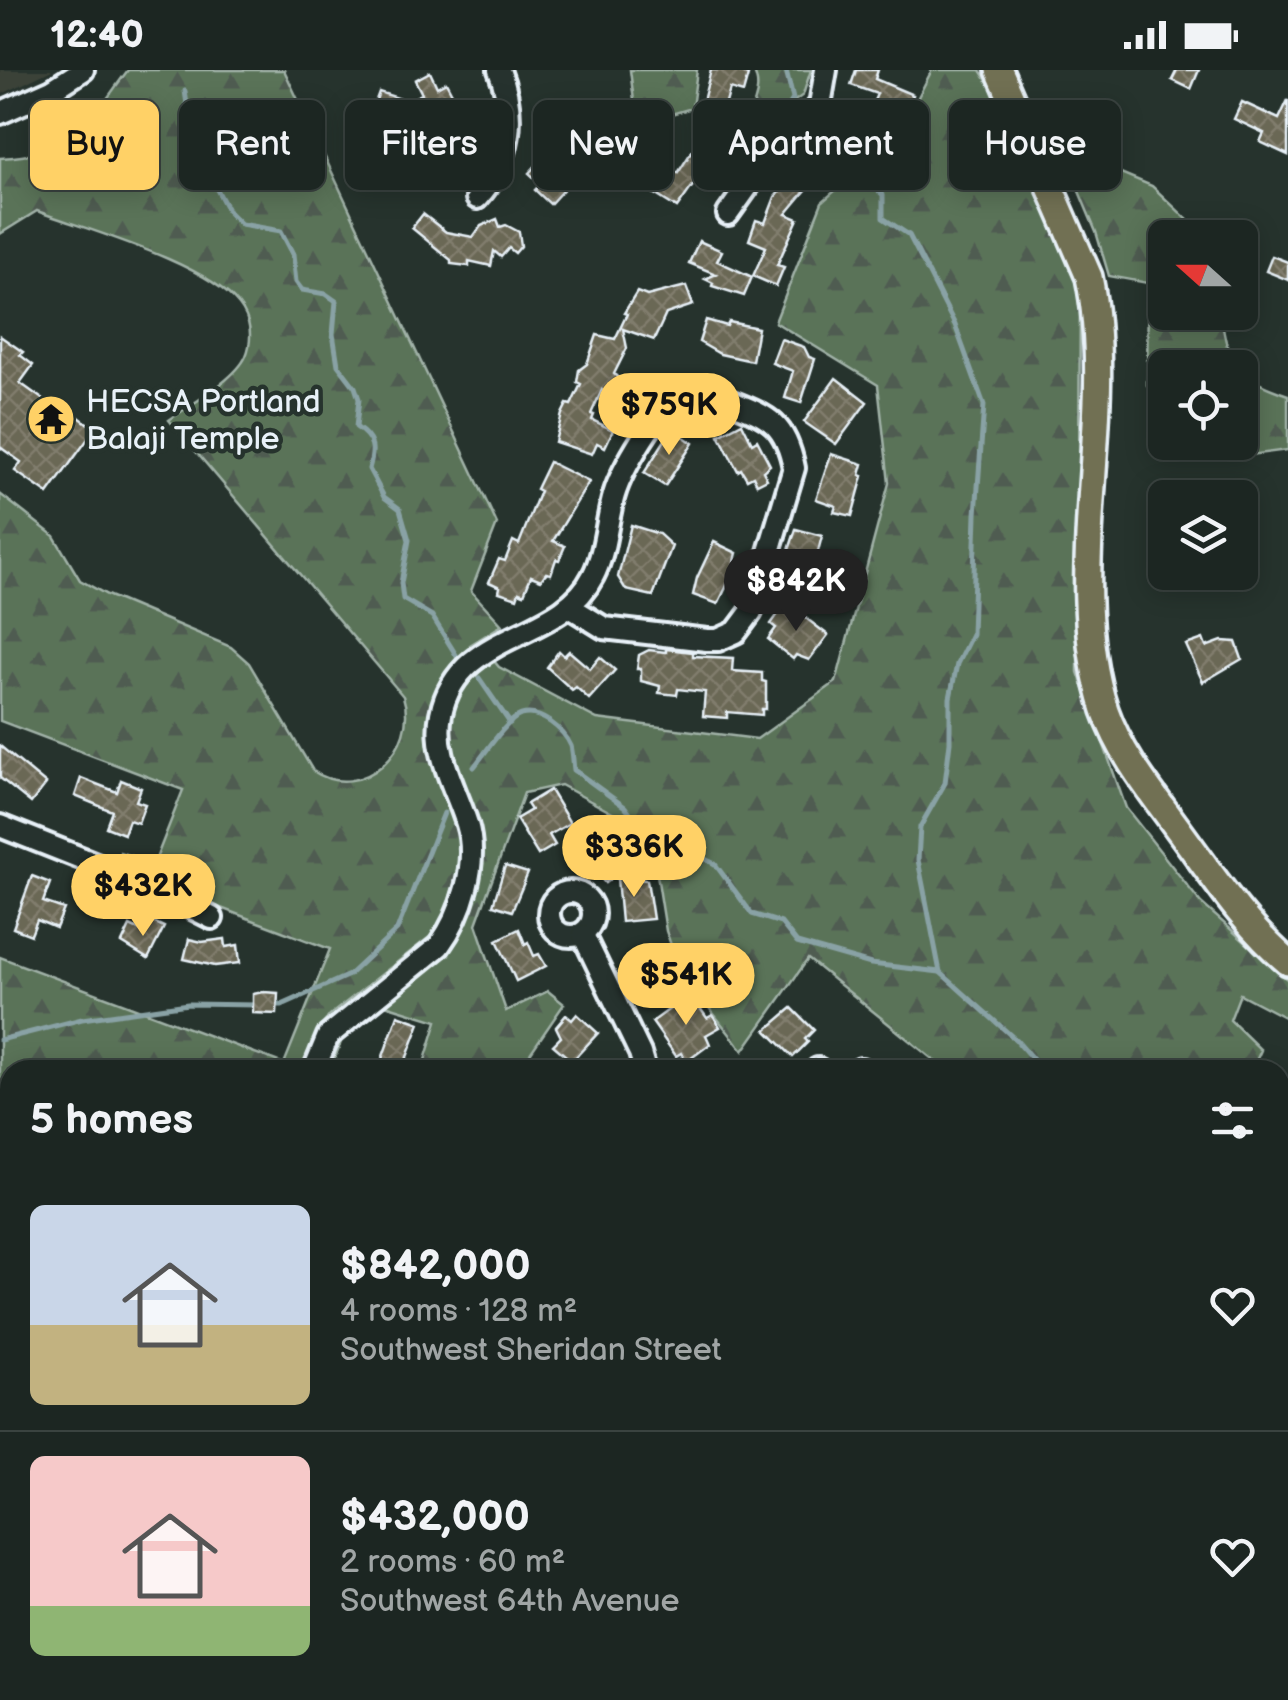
<!DOCTYPE html>
<meta charset="utf-8">
<style>
:root{--surface:#1c2622;--page:#29322f;--text:#f1f3f6;--muted:#a0a5a5;--line:#3a4340;--accent:#ffd166}
body{margin:0;font-family:"Balsamiq Sans",sans-serif;background:var(--page);color:var(--text);height:100vh;display:flex;flex-direction:column;font-size:38px;white-space:nowrap}
*{box-sizing:border-box;margin:0}
p{font-size:32px;color:var(--muted)}
.icon{flex:none;width:55px;height:55px;fill:none;stroke:currentColor;stroke-width:2;stroke-linecap:round;stroke-linejoin:round}
.map{position:relative;flex:1;overflow:hidden}
.drawer{position:absolute;left:0px;top:990px;width:1290px;height:640px;display:flex;flex-direction:column;background:var(--surface);border-radius:30px 30px 0 0;box-shadow:0 5px 25px #0003,0 0 0 2px var(--line)}
.drawer>*{flex:none}
.guide{position:absolute;left:30px;top:30px;width:1230px;height:90px;display:flex;gap:20px}
.needle{width:65px;rotate:291deg}
.buttons{position:absolute;left:1148px;top:150px;display:grid;gap:20px}
.buttons a{display:grid;place-items:center;width:110px;height:110px;border-radius:15px;background:var(--surface);box-shadow:0 5px 25px #0003,0 0 0 2px var(--line);font-size:50px}
.price{position:absolute;translate:-50% -85px;padding:0 22px;border-radius:35px;background:var(--accent);color:#111;font-size:32px;line-height:65px;filter:drop-shadow(0 2px 5px #0008)}
.price::after{content:'';position:absolute;left:50%;top:60px;width:30px;height:22px;margin-left:-15px;background:inherit;clip-path:polygon(0 0,100% 0,50% 100%)}
.price.on{background:#222;color:#fff}
ul{padding:0;list-style:none}
li{display:flex;align-items:center;gap:30px;height:250px;padding:0 30px}
li+li{border-top:2px solid var(--line)}
li span{display:grid;place-items:center;flex:none;width:280px;height:200px;border-radius:15px;color:#555}
li>.icon{margin-inline-start:auto}
span .icon{width:120px;height:120px;fill:#fffc;stroke-width:1}
li b{font-size:42px}
h2{display:flex;justify-content:space-between;align-items:center;height:120px;padding:0 30px;font-size:42px}
.chip{padding:0 35px;border-radius:15px;background:var(--surface);box-shadow:0 5px 25px #0003,0 0 0 2px var(--line);font-size:35px;line-height:90px}
.chip.on{background:var(--accent);color:#111}
.status{display:flex;justify-content:space-between;align-items:center;height:70px;padding:0 50px;background:var(--surface);direction:ltr}
.status svg{height:28px;fill:currentColor}
.map>svg:first-child{display:block}
.built{fill:#3b4339}
.forest{fill:url(#forest-firs);stroke:#a1b2a8;stroke-width:2.5}
.lines{fill:none;stroke-linecap:round;stroke-linejoin:round}
.stream{stroke:#89a2a5;stroke-width:5}
.building{fill:url(#building-cross-hatch);stroke:#e8f1f8;stroke-width:2.5}
.minor-casing{stroke:#e8f1f8;stroke-width:28}
.major-casing{stroke:#e8f1f8;stroke-width:32}
.minor{stroke:#26332d;stroke-width:20}
.major{stroke:#716f52;stroke-width:25}
.labels{text-anchor:middle;stroke-width:9;stroke-linejoin:round;paint-order:stroke}
.poi-label{font-size:32px;fill:#e8f1f8;stroke:#26332d;text-anchor:start}
</style>
<div class="status"><b>12:40</b><svg viewBox="0 0 49 12"><path d="M0 12V9h3v3zM5 12V6h3v6zM10 12V3h3v9zM15 12V0h3v12zM26 1h20v11H26zM47 4h2v5h-2z"/></svg></div>
<div class="map">
<svg width="1288" height="1630" viewBox="0 0 1288 1630">
<defs>
<pattern id="forest-firs" width="22" height="20" patternUnits="userSpaceOnUse" patternTransform="scale(2.5)"><rect width="22" height="20" fill="#5a7359"/><path d="M5 1l3.5 6h-7zM16 11l3.5 6h-7z" fill="#4f5b51"/></pattern>
<pattern id="building-cross-hatch" width="8" height="8" patternUnits="userSpaceOnUse" patternTransform="scale(2.5)"><rect width="8" height="8" fill="#6b6754"/><path d="M0 0l8 8M0 8l8-8" fill="none" stroke="#807d6d"/></pattern>
</defs>
<rect width="100%" height="100%" fill="#26332d"/>
<filter id="ink" filterUnits="userSpaceOnUse"><feTurbulence type="fractalNoise" baseFrequency=".01" numOctaves="2"/><feDisplacementMap in="SourceGraphic" scale="20" xChannelSelector="R" yChannelSelector="G"/><feConvolveMatrix kernelMatrix="1 2 1 2 8 2 1 2 1" color-interpolation-filters="sRGB"/></filter>
<g filter="url(#ink)">
<polygon class="built" points="0,0 52,0 0,25"/>
<g class="forest">
<path d="M 128,0 L 284,0 L 497,454 L 471,521 L 502,555 L 470,575 L 471,578 L 455,594 L 442,613 L 433,638 L 461,775 L 459,798 L 445,844 L 432,865 L 330,945 L 317,962 L 301,1000 L 10,1000 L 10,1066 L 0,1069 L 0,887 L 284,994 L 330,879 L 114,798 L 120,782 L 154,794 L 183,720 L 0,651 L 0,424 L 54,466 L 80,510 L 107,525 L 231,577 L 249,593 L 313,701 C 362,734 420,677 403,626 L 169,350 C 190,335 236,309 246,286 C 253,269 251,250 239,235 C 207,193 88,160 37,141 L 0,164 L 0,88 C 79,84 84,58 128,0 Z"/>
<polygon points="630,0 697,0 692,38 637,54"/>
<path d="M 753,0 L 811,0 L 803,25 L 746,66 L 738,62 C 750,44 765,22 753,0 Z"/>
<polygon points="932,0 980,0 996,25 1080,217 1078,602 1126,738 1201,833 1288,910 1288,949 1240,924 1230,950 1261,980 1252,1000 946,1000 808,889 743,981 680,901 666,861 655,792 625,750 561,715 524,723 476,854 506,941 548,921 564,934 525,991 515,1000 422,1000 437,951 385,935 343,967 330,1000 320,1000 332,971 438,884 473,815 448,655 459,619 488,584 499,597 597,649 757,669 836,612 889,413 878,315 775,252 822,132 897,68"/>
<path d="M 1061,78 L 1152,116 L 1187,149 L 1201,167 L 1165,168 L 1165,242 L 1221,243 C 1227,295 1238,308 1288,325 L 1288,380 L 1234,387 L 1202,386 L 1191,373 L 1240,372 L 1240,298 L 1165,298 L 1165,338 L 1147,315 L 1148,213 L 1109,206 L 1096,162 Z"/>
<polygon points="1280,1153 1288,1162 1288,1353 1280,1387"/>
<polygon points="1280,1393 1288,1395 1288,1630 920,1630 918,1620 1280,1620"/>
</g>
<g class="lines">
<g class="stream">
<path d="M 185,21 L 193,75 L 229,142 L 241,154 L 281,161 L 293,184 L 296,212 L 302,220 L 326,224 L 336,231 L 333,264 L 338,295 L 355,317 L 359,329 L 356,357 C 374,369 375,378 369,399 L 384,427 L 400,439 L 409,470 L 401,513 L 403,529 L 432,546 L 461,593"/>
<polyline points="784,52 785,42 793,29 786,0"/>
<polyline points="837,84 883,125 883,148 909,165 955,255 984,335 976,444 972,564 957,594 950,628 950,672 945,713 920,757 918,790 940,902"/>
<polyline points="479,608 510,653"/>
<path d="M 474,697 C 484,685 506,650 521,645 C 540,639 564,660 571,676 C 573,683 573,693 574,700 L 625,737 L 640,757 L 715,794 L 752,844 L 781,853 L 797,873 L 871,894 L 940,902 L 1016,970 L 1042,1000"/>
<polyline points="274,935 282,935 349,905 397,860 444,743"/>
<polyline points="0,970 82,949 188,934 258,935"/>
<polyline points="1280,1282 1288,1286"/>
</g>
</g>
<g class="building">
<polygon points="711,0 735,0 748,5 743,23 730,19 724,40 702,35"/>
<polygon points="856,0 878,0 875,9 913,25 902,53 870,40 877,24 851,15"/>
<polygon points="1177,0 1199,0 1191,19 1172,10"/>
<polygon points="430,2 437,17 446,12 456,31 431,44 436,52 422,59 418,51 405,57 403,52 372,41 379,22 407,31 422,24 415,10"/>
<polygon points="1288,30 1288,85 1260,72 1264,63 1234,49 1242,32 1279,49"/>
<polygon points="565,79 587,100 574,114 571,111 550,134 535,120 541,114 529,103 542,89 549,96"/>
<polygon points="692,81 707,90 699,103 701,104 677,138 653,123 669,97 678,103"/>
<polygon points="818,86 820,100 828,108 821,117 816,112 807,119 786,144 798,149 777,195 784,197 776,216 753,206 766,177 749,170 756,150 765,153 775,127 801,97 800,88"/>
<polygon points="423,144 446,162 473,167 481,156 497,149 500,157 506,155 519,162 521,176 515,183 509,178 501,187 494,181 491,196 469,191 469,196 451,194 451,190 412,158"/>
<polygon points="699,171 722,181 717,191 752,207 744,226 712,216 713,213 705,209 716,204 689,193"/>
<polygon points="1272,186 1288,192 1288,210 1266,201"/>
<polygon points="686,216 693,235 666,244 654,270 623,259 627,278 614,304 635,324 624,337 602,320 591,344 594,345 592,350 613,360 605,377 597,373 592,384 555,372 562,344 567,334 571,335 581,314 577,312 579,300 587,294 597,265 615,269 627,244 624,243 637,222 647,226"/>
<polygon points="706,250 727,256 729,252 758,258 752,291 720,284 699,272"/>
<polygon points="0,266 23,282 20,285 33,295 20,313 59,341 63,335 95,359 48,424 15,401 21,392 0,377"/>
<polygon points="781,269 804,277 809,287 815,289 801,333 785,328 793,301 772,293"/>
<polygon points="836,308 867,332 836,374 804,352"/>
<polygon points="742,353 752,373 757,370 770,395 763,401 767,409 757,414 753,406 747,409 741,399 738,401 719,365"/>
<polygon points="672,359 693,373 665,416 644,403"/>
<polygon points="831,384 863,394 860,405 863,406 852,446 834,442 836,436 816,429"/>
<polygon points="549,392 589,412 553,471 565,476 559,490 556,489 551,504 546,503 541,510 531,506 524,524 519,522 517,528 499,522 500,517 489,512 499,489 505,491 513,471 519,474 540,421 536,419"/>
<polygon points="631,455 659,464 672,476 653,526 626,520 618,507"/>
<polygon points="796,459 822,466 813,501 809,499 802,522 786,518 788,510 784,509 789,494 785,492"/>
<polygon points="714,472 737,483 731,507 718,534 693,525 697,508"/>
<polygon points="786,533 828,565 809,590 796,585 793,589 768,569 776,558 771,554"/>
<polygon points="1203,569 1206,577 1222,571 1236,572 1242,589 1203,612 1186,575"/>
<polygon points="666,579 693,582 693,586 733,588 732,601 762,603 762,611 766,612 766,639 762,639 762,645 727,642 727,648 703,646 705,622 678,619 677,625 659,623 660,616 641,611 641,599 637,599 639,585 649,580 666,582"/>
<polygon points="559,581 564,586 569,581 590,599 600,587 615,600 589,629 576,617 572,620 547,597"/>
<polygon points="0,676 46,714 31,733 0,708"/>
<polygon points="81,708 117,722 121,710 141,718 136,731 145,734 138,753 129,750 124,764 106,757 112,741 75,726"/>
<polygon points="550,720 570,753 549,765 555,775 538,785 516,749 531,740 527,734"/>
<polygon points="607,754 633,791 605,813 585,790 594,783 587,773"/>
<polygon points="505,796 528,803 512,841 493,835"/>
<polygon points="32,806 50,813 43,832 64,839 56,858 37,850 31,865 13,858"/>
<polygon points="617,808 647,810 653,849 621,852"/>
<polygon points="149,850 164,857 148,889 122,873 130,856 143,862"/>
<polygon points="519,859 525,874 528,872 534,886 539,884 546,896 516,911 497,870"/>
<polygon points="189,869 202,872 225,869 226,877 238,875 240,893 215,896 184,889"/>
<polygon points="648,884 666,920 641,932 625,895"/>
<polygon points="263,922 278,923 277,944 253,943 253,924"/>
<polygon points="690,924 707,948 713,945 720,957 706,965 710,974 686,992 681,983 676,986 652,952"/>
<polygon points="792,938 814,960 805,969 808,972 793,987 766,960"/>
<polygon points="577,944 598,963 572,991 553,975 561,967 556,957 566,945 572,950"/>
<polygon points="398,945 420,953 402,1000 378,1000"/>
</g>
<g class="lines">
<g class="minor-casing">
<g id="minor">
<polyline points="0,43 52,20 83,0"/>
<path d="M 477,128 C 511,91 517,46 499,0"/>
<polyline points="728,144 753,109 820,35 826,0"/>
<polyline points="0,756 139,811 212,848"/>
<circle cx="571" cy="844" r="22"/>
<polyline points="583,865 640,983 645,1000"/>
<polyline points="818,999 819,1000"/>
<path d="M 314,1000 L 328,966 L 439,876 C 462,844 479,793 467,754 C 456,718 433,683 441,644 C 458,559 560,572 593,506 C 606,481 606,452 614,425 C 621,401 658,336 681,325 C 696,318 709,323 724,329 C 766,346 785,350 794,398 L 751,542 L 736,562 L 718,570 L 707,570 L 604,558 L 570,537"/>
<polyline points="860,1000 861,999"/>
<polyline points="0,1088 10,1085"/>
<polyline points="0,1567 10,1550"/>
<polyline points="462,1620 463,1630"/>
<polyline points="733,1620 741,1630"/>
<polyline points="237,1630 238,1620"/>
</g>
</g>
<g class="major-casing">
<g id="major">
<path d="M 999,0 L 1089,207 C 1118,346 1061,504 1105,640 C 1121,686 1153,724 1181,763 C 1214,808 1245,856 1288,892"/>
<polyline points="0,1429 10,1438"/>
<polyline points="177,1620 183,1630"/>
</g>
</g>
<use href="#minor" class="minor"/>
<use href="#major" class="major"/>
</g>
</g>
<defs>
<g id="temple-disc" transform="scale(2.5)"><circle r="9.5" fill="#ffd166" stroke="#26332d"/><path d="M0-6L5-2H3V0L6.5 2.5H4V6H1.5V3h-3V6H-4V2.5H-6.5L-3 0V-2H-5Z" fill="#111"/></g>
</defs>
<g fill-rule="evenodd">
<use href="#temple-disc" x="51" y="349"/>
</g>
<g class="labels">
<g class="poi-label">
<text x="86" y="342">HECSA Portland<tspan x="86" dy="37">Balaji Temple</tspan></text>
</g>
</g>
</svg>
<div class="buttons">
<a><svg class="needle" viewBox="-14 -14 28 28"><path d="M0-13l5 13h-10z" fill="#e53935"/><path d="M0 13l5-13h-10z" fill="#a0a5a5"/></svg></a>
<a><svg class="icon" aria-label="locate" viewBox="0 0 24 24"><circle cx="12" cy="12" r="6"/><path d="M12 2v4M12 18v4M2 12h4M18 12h4"/></svg></a>
<a><svg class="icon" aria-label="layers" viewBox="0 0 24 24"><path d="M12 4l9 5-9 5-9-5zM3 14l9 5 9-5"/></svg></a>
</div>
<b class="price" style="left:669px;top:388px">$759K</b>
<b class="price on" style="left:796px;top:564px">$842K</b>
<b class="price" style="left:634px;top:830px">$336K</b>
<b class="price" style="left:143px;top:869px">$432K</b>
<b class="price" style="left:686px;top:958px">$541K</b>
<div class="guide">
<a class="chip on">Buy</a>
<a class="chip">Rent</a>
<a class="chip">Filters</a>
<a class="chip">New</a>
<a class="chip">Apartment</a>
<a class="chip">House</a>
</div>
<section class="drawer">
<h2>5 homes<svg class="icon" aria-label="filters" viewBox="0 0 24 24"><path d="M4 7h16M4 17h16"/><circle cx="9" cy="7" r="2"/><circle cx="15" cy="17" r="2"/></svg></h2>
<ul>
<li><span style="background:linear-gradient(#c9d6e8 60%,#c2b280 0)"><svg class="icon" aria-label="home" viewBox="0 0 24 24"><path d="M3 11l9-7 9 7M6 9v11h12V9"/></svg></span><div><b>$842,000</b><p>4 rooms · 128 m²</p><p>Southwest Sheridan Street</p></div><svg class="icon" aria-label="heart" viewBox="0 0 24 24"><path d="M12 20l-8-8c-3-5 5-10 8-4 3-6 11-1 8 4z"/></svg></li>
<li><span style="background:linear-gradient(#f6c9c9 75%,#8fb573 0)"><svg class="icon" aria-label="home" viewBox="0 0 24 24"><path d="M3 11l9-7 9 7M6 9v11h12V9"/></svg></span><div><b>$432,000</b><p>2 rooms · 60 m²</p><p>Southwest 64th Avenue</p></div><svg class="icon" aria-label="heart" viewBox="0 0 24 24"><path d="M12 20l-8-8c-3-5 5-10 8-4 3-6 11-1 8 4z"/></svg></li>
</ul>
</section>
</div>
